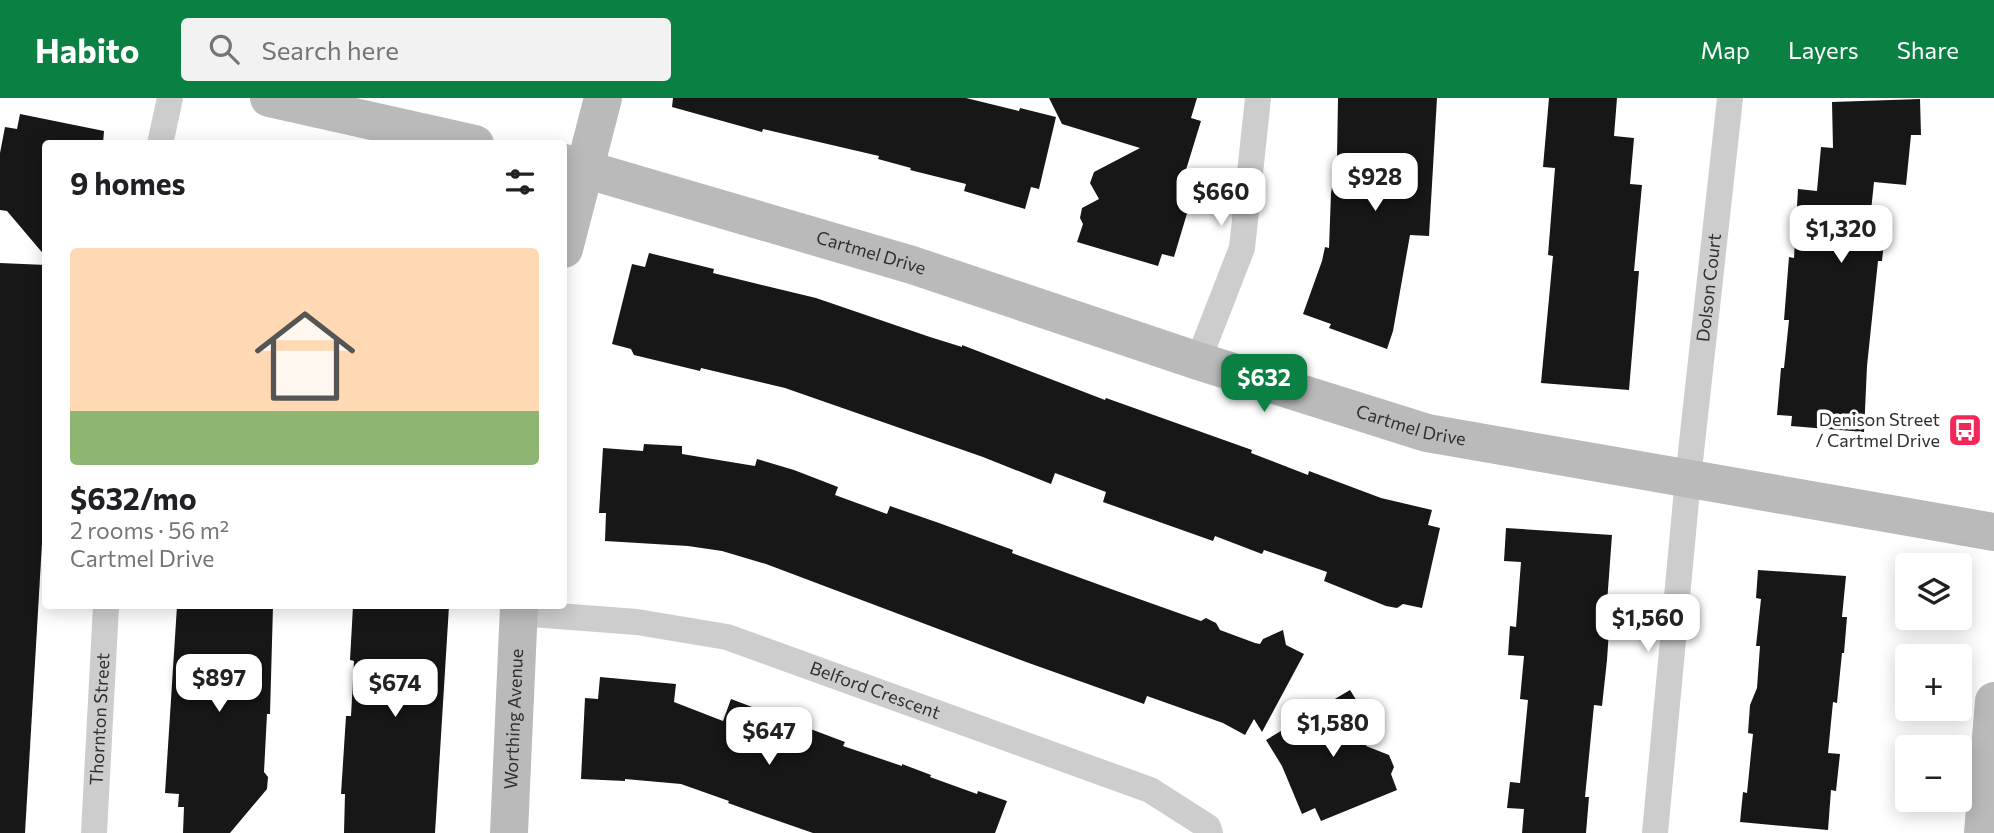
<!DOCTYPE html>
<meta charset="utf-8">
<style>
:root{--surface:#fff;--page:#f2f2f2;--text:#202124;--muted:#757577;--line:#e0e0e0;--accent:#0b8043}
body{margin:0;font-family:Commissioner,sans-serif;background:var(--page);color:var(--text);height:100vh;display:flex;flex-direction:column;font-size:26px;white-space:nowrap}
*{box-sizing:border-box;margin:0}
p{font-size:23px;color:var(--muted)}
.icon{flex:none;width:38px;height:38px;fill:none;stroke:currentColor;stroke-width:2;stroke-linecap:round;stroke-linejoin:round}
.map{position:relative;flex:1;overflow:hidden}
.drawer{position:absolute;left:42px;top:42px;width:525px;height:469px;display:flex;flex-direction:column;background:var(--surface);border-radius:7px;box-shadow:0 4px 18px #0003}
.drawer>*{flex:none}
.fabs{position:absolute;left:1895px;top:455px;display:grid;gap:14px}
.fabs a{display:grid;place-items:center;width:77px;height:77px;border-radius:7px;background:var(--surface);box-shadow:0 4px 18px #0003;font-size:35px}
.price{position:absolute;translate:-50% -60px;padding:0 16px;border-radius:14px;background:#fff;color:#222;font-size:23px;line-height:46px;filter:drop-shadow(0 2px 4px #0008)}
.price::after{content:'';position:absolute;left:50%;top:42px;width:21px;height:16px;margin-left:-10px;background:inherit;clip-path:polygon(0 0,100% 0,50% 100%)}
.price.current{background:var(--accent);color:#fff}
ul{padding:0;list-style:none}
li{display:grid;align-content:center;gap:14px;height:371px;padding:0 28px}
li+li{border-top:2px solid var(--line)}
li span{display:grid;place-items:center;height:217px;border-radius:7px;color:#555}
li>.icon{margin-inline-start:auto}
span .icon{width:126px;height:126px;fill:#fffc;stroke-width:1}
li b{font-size:30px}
h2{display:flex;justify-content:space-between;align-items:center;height:84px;padding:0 28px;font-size:30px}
header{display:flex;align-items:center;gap:42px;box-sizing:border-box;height:98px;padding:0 35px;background:var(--accent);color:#fff}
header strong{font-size:33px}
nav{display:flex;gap:38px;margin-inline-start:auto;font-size:24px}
.search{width:490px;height:63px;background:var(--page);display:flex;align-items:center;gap:18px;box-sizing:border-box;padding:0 24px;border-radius:7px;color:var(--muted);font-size:26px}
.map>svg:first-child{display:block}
.building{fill:#171717}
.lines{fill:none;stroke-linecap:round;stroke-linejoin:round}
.street{stroke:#cdcdcd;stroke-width:26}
.secondary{stroke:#bababa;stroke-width:38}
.labels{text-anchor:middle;stroke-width:7;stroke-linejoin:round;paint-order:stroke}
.street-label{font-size:18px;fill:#303030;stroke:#fff}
.poi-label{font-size:18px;fill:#303030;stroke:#fff;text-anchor:end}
</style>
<header>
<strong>Habito</strong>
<div class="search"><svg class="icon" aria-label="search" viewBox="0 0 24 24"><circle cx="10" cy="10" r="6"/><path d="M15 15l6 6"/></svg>Search here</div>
<nav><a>Map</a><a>Layers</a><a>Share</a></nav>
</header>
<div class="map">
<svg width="1994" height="735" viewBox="0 0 1994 735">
<rect width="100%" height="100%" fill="#fff"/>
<g class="building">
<polygon points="673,0 966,0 1019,13 1020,10 1056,19 1039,91 1031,89 1025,111 964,93 966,86 910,72 911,70 878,61 879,58 763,31 762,34 672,9"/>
<polygon points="1049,0 1197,0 1191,20 1201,23 1181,88 1194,92 1174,159 1162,156 1158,168 1077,144 1083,126 1080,120 1082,110 1099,101 1090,85 1094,74 1140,50 1062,26"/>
<polygon points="1338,0 1437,0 1429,138 1410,137 1393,233 1387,251 1329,230 1331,226 1303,216 1322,163 1325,149 1329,150 1331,95 1337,60"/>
<polygon points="1549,0 1617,0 1614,38 1634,40 1630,86 1642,87 1634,173 1639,173 1629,292 1541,285 1553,158 1548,157 1555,70 1543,69"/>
<polygon points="1920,1 1921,37 1911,37 1906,87 1874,84 1869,132 1885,134 1882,163 1878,163 1867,268 1864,334 1791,328 1792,318 1777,317 1781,270 1784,270 1789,222 1784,222 1789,159 1794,160 1798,91 1817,93 1821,49 1833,50 1832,4"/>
<polygon points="20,16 104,33 103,46 46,46 46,159 7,113 0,112 0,55 5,29 17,31"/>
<polygon points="649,155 714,171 713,175 816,200 930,239 962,249 962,247 1105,302 1106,300 1252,352 1251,355 1308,377 1309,373 1381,400 1432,412 1428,427 1440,430 1422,510 1403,506 1397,510 1386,508 1324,483 1327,474 1264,452 1262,456 1215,438 1213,443 1103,404 1106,394 1055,375 1051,386 983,359 785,290 701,270 700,273 634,257 631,251 612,246 632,166 645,169"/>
<polygon points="0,165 46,167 46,377 25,735 0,735"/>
<polygon points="644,346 682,348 682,356 755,368 757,361 794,372 838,389 835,397 887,416 890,408 939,425 1013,452 1012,455 1111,491 1201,523 1206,520 1216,525 1220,532 1255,545 1260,546 1263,541 1283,532 1286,547 1304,556 1262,634 1254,621 1245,637 1223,625 1147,598 1144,606 1026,564 766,466 722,453 688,448 605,443 606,415 599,415 603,350 643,353"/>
<polygon points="1506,430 1612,437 1605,532 1609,532 1607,562 1602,608 1594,607 1585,699 1589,699 1586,735 1522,735 1524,711 1507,710 1510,684 1520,685 1528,602 1520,601 1524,558 1508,557 1510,528 1516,529 1521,464 1504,463"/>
<polygon points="1758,472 1846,478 1842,519 1847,519 1844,555 1842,555 1837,605 1833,604 1828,655 1840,656 1836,693 1831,692 1828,732 1740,724 1743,694 1747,695 1753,636 1748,635 1750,607 1757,590 1760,548 1756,548 1761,501 1756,500"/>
<polygon points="177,508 273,508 270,616 267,616 264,674 268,679 267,691 230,735 183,735 184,709 178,709 179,696 165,695"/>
<polygon points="353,508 449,508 435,735 344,735 345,696 341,696 346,618 351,618 354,563 350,562"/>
<polygon points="600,579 676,586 674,604 723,623 731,601 845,644 843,648 902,668 902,666 931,677 930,679 977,696 978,693 1007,703 995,735 813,735 764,718 728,705 729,703 681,686 625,681 625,683 581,681 585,600 598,601"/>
<polygon points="1350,592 1360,608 1365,609 1372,621 1366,648 1389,657 1394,669 1391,676 1397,692 1321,723 1315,710 1302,716 1282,668 1266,642"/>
</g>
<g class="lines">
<g class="street">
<polyline points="160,46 170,0"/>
<polyline points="1198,263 1242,150 1258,0"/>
<path id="s1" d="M 518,515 L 637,524 L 727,539 L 1150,692 L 1208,729 L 1210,735"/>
<path id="s2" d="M 94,735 L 106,508"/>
<path id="s3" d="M 1655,735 L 1688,381 L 1730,0"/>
</g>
<g class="secondary">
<polyline points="269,0 475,46"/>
<path id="s4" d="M 564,65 L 912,167 L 1198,263 L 1427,335 L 1994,434"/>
<polyline points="564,151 603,0"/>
<path id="s5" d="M 509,735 L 519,508"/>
<polyline points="1983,735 1994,603"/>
</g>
</g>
<defs>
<g id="bus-square" transform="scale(1.75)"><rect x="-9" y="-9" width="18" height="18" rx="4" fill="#f12858" stroke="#fff"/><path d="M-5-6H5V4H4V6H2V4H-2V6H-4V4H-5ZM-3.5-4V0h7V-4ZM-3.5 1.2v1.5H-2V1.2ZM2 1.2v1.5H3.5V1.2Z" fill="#fff"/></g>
</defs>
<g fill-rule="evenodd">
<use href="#bus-square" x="1965" y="332"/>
</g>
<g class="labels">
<g class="street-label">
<text dy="6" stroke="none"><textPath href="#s4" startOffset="320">Cartmel Drive</textPath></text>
<text dy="6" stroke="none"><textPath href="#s3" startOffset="548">Dolson Court</textPath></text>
<text dy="6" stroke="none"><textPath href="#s4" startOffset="887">Cartmel Drive</textPath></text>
<text dy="6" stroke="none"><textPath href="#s1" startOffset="368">Belford Crescent</textPath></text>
<text dy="6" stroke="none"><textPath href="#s2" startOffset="114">Thornton Street</textPath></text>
<text dy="6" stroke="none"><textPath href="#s5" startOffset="114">Worthing Avenue</textPath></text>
</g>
<g class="poi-label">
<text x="1940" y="328">Denison Street<tspan x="1940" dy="21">/ Cartmel Drive</tspan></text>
</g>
</g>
</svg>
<div class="fabs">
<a><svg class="icon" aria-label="layers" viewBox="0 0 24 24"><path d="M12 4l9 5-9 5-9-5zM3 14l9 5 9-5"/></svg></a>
<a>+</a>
<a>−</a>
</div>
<b class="price" style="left:1375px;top:115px">$928</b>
<b class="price" style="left:1221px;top:130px">$660</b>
<b class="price" style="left:1841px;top:167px">$1,320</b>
<b class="price current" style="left:1264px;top:316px">$632</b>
<b class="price" style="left:1648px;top:556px">$1,560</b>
<b class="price" style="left:219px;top:616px">$897</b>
<b class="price" style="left:395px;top:621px">$674</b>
<b class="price" style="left:1333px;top:661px">$1,580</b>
<b class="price" style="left:769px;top:669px">$647</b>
<section class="drawer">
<h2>9 homes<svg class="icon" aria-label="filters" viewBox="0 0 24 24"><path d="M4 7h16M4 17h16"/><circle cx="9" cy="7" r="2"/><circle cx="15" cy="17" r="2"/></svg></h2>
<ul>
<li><span style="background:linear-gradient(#ffd9b3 75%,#8fb573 0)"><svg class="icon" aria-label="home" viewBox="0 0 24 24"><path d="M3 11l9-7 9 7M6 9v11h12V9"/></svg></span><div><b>$632/mo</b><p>2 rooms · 56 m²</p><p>Cartmel Drive</p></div></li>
</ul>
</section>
</div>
